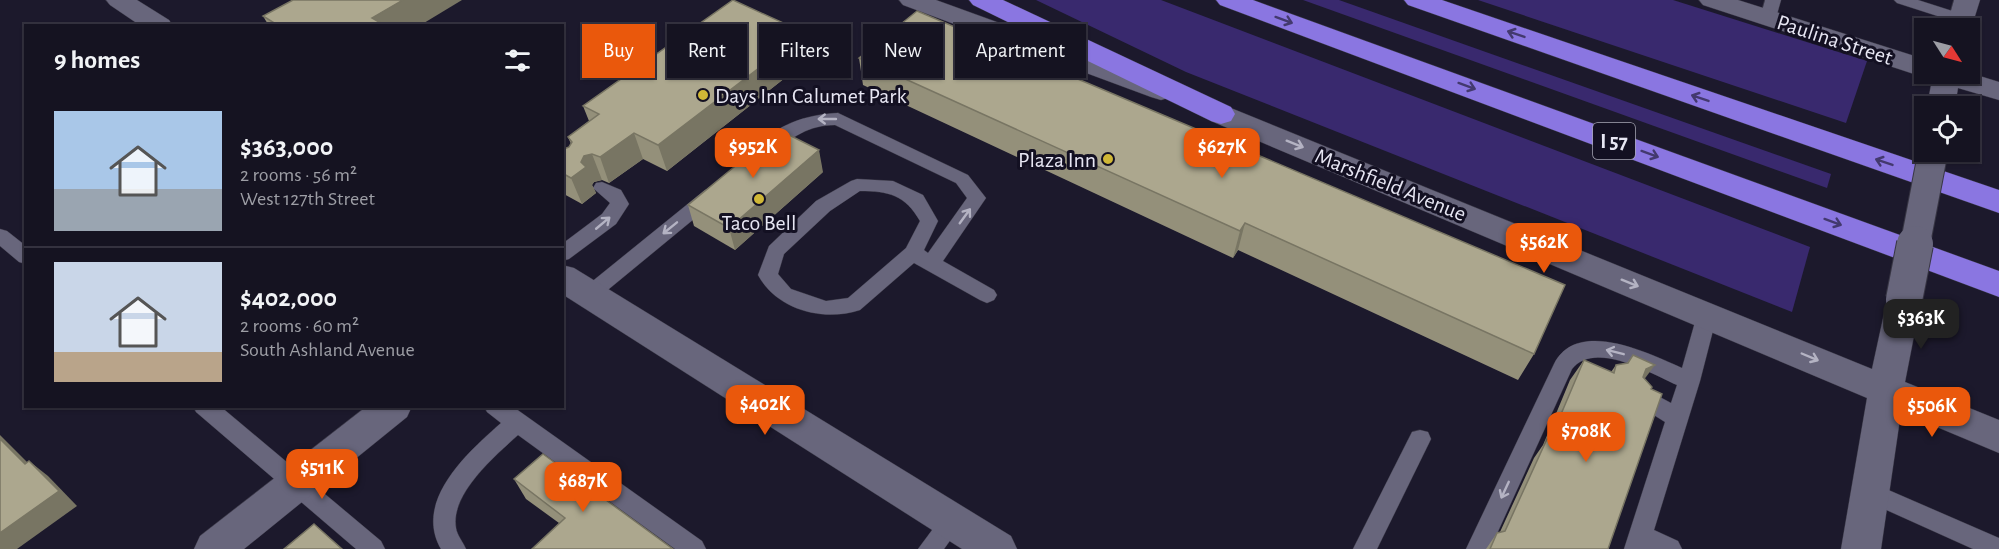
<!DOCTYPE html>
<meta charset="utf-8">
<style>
:root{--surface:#151321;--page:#1e1c2a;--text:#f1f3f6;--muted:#9d9ea5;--line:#34323f;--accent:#ea580c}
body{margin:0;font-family:"Alegreya Sans",sans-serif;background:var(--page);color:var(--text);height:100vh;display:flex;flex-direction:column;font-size:22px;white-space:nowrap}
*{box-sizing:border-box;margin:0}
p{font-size:20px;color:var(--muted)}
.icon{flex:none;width:33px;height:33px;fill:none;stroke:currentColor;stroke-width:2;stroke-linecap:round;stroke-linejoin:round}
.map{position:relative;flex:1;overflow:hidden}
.details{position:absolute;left:24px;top:24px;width:540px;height:384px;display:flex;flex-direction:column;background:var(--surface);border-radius:0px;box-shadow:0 2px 4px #0004,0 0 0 2px var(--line)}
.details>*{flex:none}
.banner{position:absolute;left:582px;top:24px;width:570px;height:54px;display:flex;gap:12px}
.needle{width:39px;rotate:126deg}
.fabs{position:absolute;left:1914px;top:18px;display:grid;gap:12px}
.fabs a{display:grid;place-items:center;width:66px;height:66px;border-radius:0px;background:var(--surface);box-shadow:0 2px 4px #0004,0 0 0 2px var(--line);font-size:30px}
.price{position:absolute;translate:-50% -51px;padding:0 14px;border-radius:12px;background:var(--accent);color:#fff;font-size:20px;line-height:39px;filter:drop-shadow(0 2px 3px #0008)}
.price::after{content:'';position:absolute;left:50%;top:36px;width:18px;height:14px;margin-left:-9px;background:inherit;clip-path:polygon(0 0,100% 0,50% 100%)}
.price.selected{background:#222;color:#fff}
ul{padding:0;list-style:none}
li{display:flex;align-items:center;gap:18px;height:150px;padding:0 30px}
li+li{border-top:2px solid var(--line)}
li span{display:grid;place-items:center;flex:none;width:168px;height:120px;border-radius:0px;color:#555}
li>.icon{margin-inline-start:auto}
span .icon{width:72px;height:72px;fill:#fffc;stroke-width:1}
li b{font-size:26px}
h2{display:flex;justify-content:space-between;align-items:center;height:72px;padding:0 30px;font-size:26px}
.tag{padding:0 21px;border-radius:0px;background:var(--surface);box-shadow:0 2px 4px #0004,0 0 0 2px var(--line);font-size:21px;line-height:54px}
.tag.selected{background:var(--accent);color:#fff}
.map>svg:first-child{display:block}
.green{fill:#39296e}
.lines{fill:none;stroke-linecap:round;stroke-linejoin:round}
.service-casing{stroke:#383644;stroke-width:1}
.minor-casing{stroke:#383644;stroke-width:1}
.secondary-casing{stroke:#383644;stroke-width:1}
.motorway-casing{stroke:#383644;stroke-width:1}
.service{fill:#68667c;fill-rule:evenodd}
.minor{fill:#68667c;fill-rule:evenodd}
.secondary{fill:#68667c;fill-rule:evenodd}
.motorway{fill:#8a76e1;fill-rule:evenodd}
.secondary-bridge-far1-casing{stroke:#383644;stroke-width:31;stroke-linecap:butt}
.secondary-bridge-casing{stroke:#383644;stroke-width:38;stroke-linecap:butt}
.secondary-bridge-far1{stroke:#68667c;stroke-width:29}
.secondary-bridge{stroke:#68667c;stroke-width:36}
.wall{fill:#94907a}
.shaded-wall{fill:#787563}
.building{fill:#aca78e;stroke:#787563;stroke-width:1.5}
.oneway{stroke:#43396e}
.oneway2{stroke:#b4b3c3}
.poi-dot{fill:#d0b736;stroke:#131022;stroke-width:2}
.labels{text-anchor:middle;stroke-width:6;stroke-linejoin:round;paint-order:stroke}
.shield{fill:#131022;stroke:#a7a6b4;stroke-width:1.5}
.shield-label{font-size:21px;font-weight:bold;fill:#e7e6f3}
.street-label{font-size:22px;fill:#e7e6f3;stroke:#131022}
.poi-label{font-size:22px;fill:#e7e6f3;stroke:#131022;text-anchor:start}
</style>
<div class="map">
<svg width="1999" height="549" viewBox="0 0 1999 549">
<rect width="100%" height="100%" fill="#1c192c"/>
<g class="green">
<polygon points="1036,0 1161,0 1810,247 1792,312 1186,72"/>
<polygon points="1303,0 1339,0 1831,174 1827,188"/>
<polygon points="1478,0 1673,0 1867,61 1846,123"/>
</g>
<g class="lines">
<g class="service-casing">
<g id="service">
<polygon points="1765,0 1781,0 1776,18 1768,23 1760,18"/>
<polygon points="1894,0 1918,0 1968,16 1970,19 1962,24 1956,22 1897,3"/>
<path d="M 838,113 L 968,175 L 986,198 L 943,261 L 994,290 L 997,295 L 994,300 L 987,303 L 980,300 L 914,263 L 860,310 C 823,322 777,310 758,275 L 769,246 L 816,201 L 851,181 L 857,179 L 893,181 L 923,195 L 938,221 L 924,250 L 928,253 L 967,198 L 956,183 L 835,125 C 809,125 792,137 772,154 L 760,154 L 757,150 C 773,124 810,114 838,113 ZM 860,191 C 889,191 905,195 920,221 L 906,248 L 848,298 L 826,301 L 791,289 L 778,274 L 784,254 L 830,211 Z"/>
<polygon points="602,182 621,190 629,204 616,224 569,259 562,261 562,244 602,214 610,203 593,188 596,183"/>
<polygon points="711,189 717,190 720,195 717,200 598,298 591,301 584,298 581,293 584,288 705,190"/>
<polygon points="0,229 7,231 26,246 26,264 19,262 0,246"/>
<path d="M 1707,307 L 1714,309 L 1717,315 L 1700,381 L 1654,530 L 1678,541 L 1682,549 L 1624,549 L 1665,422 L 1633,402 L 1630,396 L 1633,390 L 1641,387 L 1671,403 L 1677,385 C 1651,373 1594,340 1572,369 L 1490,549 L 1466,549 L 1554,364 C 1577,318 1648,353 1682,368 L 1697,315 L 1700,309 Z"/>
<polygon points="193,406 220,406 381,541 385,549 356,549 196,412"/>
<path d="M 484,406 L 512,406 L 702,541 L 706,549 L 675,549 L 518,435 C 495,456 450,494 456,528 C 457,535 463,542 466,549 L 441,549 C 413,501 468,452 501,423 L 487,412 Z"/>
<polygon points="1420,430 1428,432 1431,439 1377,549 1353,549 1412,432"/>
<polygon points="1870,482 1999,538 1999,549 1973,549 1862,499 1859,492 1862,485"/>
<polygon points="952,511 960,514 964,521 944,549 918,549 944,514"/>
</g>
</g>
<g class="minor-casing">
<g id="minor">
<polygon points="899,0 936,0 1171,85 1175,91 1171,97 1161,100 1151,97 903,5"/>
<polygon points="367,406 412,406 407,417 244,549 194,549 200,536"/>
</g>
</g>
<g class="secondary-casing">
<g id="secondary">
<polygon points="106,0 137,0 169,20 173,26 141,26 110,5"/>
<polygon points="1699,0 1738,0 1924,59 1924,74 1970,73 1999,82 1999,100 1958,88 1955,106 1927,106 1932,80 1929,75 1914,74 1703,5"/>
<polygon points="1954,0 1980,0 1970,32 1970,28 1946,28"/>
<polygon points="1221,104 1872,369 1887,300 1892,291 1904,287 1916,291 1921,300 1905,382 1999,420 1999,453 1901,412 1881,549 1841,549 1867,398 1211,121 1207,114 1211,107"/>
<polygon points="562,265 574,268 1011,536 1017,549 962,549 562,294"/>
</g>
</g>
<g class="motorway-casing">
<g id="motorway">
<polygon points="969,0 1003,0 1231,107 1235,114 1231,121 1221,124 1211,121 973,5"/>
<polygon points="1216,0 1253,0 1999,271 1999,297 1220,5"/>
<polygon points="1404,0 1442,0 1999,190 1999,213 1408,5"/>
</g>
</g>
<use href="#service" class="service"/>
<use href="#minor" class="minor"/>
<use href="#secondary" class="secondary"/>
<use href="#motorway" class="motorway"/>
<g class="secondary-bridge-far1-casing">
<polyline id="secondary-bridge-far1" points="1915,245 1933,152"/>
</g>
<g class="secondary-bridge-casing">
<polyline id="secondary-bridge" points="1904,300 1915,244"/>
</g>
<use href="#secondary-bridge-far1" class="secondary-bridge-far1"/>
<use href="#secondary-bridge" class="secondary-bridge"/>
</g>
<g class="wall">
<polygon points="917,11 1534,354 1518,380 1238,250 1233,258 863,85 859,58"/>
<polygon points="263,16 419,26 269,26"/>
<polygon points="809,59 667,171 643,159 609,183 602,180 594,182 592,185 596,193 582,204 562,193 562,150 569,147 571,144 568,137 589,121 583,106"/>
<polygon points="823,172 735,250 694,226 688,205"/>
<polygon points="1633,355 1645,378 1608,549 1486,549 1497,533 1500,532 1534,458 1543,445 1570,380 1584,360 1611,372 1616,365 1627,363"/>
<polygon points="514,479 673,549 559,523 526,499"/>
</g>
<g class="shaded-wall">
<polygon points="403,0 462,0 419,26 376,26 372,18"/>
<polygon points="805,33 809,59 667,171 658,145"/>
<polygon points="634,133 643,159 609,183 600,157"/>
<polygon points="819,150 823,172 735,250 729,228"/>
<polygon points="592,154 602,180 594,182 592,185 596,193 582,204 571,178 584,156"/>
<polygon points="1245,223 1238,250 1233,258 1240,231"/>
<polygon points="1655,365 1640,385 1646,369"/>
<polygon points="0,435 43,478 25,464 0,439"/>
<polygon points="29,461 48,476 77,506 17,549 0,549 0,533"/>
</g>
<g class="building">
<polygon points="293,0 403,0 372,18 386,26 279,26 263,16"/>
<polygon points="733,0 805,33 658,145 634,133 600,157 592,154 584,156 581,162 586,167 571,178 562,173 562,150 569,147 572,142 568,137 599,114 583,106"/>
<polygon points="917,11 1565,285 1534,354 1245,223 1240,231 859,58"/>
<polygon points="779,130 819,150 729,228 688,205"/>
<polygon points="1633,355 1655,365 1646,369 1643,377 1652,387 1651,389 1662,394 1608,549 1490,549 1497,533 1505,531 1547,439 1550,440 1584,360 1614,373 1616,365 1628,363"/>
<polygon points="0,439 25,464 29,461 59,491 0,533"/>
<polygon points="543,454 673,549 532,549 565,518 514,479"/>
<polygon points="314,524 342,549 284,549"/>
</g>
<defs><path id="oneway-shaft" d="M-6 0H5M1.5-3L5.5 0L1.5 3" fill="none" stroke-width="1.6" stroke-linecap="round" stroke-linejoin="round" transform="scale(1.5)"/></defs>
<g class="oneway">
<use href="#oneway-shaft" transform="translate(1284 20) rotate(20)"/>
<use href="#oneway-shaft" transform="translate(1516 34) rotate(-161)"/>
<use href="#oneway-shaft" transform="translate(1467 86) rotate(20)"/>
<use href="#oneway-shaft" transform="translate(1700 98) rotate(-161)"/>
<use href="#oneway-shaft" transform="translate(1650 154) rotate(20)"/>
<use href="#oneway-shaft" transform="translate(1884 162) rotate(-161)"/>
<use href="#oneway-shaft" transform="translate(1833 222) rotate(20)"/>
</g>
<g class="oneway2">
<use href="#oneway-shaft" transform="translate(827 119) rotate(180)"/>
<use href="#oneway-shaft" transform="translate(1295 144) rotate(22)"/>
<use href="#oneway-shaft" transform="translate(965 216) rotate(-54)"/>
<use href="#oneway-shaft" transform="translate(603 223) rotate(-40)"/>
<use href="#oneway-shaft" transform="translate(670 228) rotate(141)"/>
<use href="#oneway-shaft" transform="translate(1630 283) rotate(22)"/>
<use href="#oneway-shaft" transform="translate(1615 352) rotate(-166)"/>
<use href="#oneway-shaft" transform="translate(1810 357) rotate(23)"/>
<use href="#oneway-shaft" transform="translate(1505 490) rotate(115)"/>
</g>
<g class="poi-dot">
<circle cx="703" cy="95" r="6"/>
<circle cx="1108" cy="159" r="6"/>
<circle cx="759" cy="199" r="6"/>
</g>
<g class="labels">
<rect class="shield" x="1593" y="123" width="42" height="36" rx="4.5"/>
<g class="shield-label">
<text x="1614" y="148">I 57</text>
</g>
<g class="street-label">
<text transform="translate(1835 39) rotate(18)" y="8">Paulina Street</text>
<text transform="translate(1391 184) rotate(22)" y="8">Marshfield Avenue</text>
</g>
<g class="poi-label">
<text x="715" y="103">Days Inn Calumet Park</text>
<text x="1096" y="167" text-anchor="end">Plaza Inn</text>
<text x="759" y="230" text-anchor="middle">Taco Bell</text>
</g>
</g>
</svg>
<div class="fabs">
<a><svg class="needle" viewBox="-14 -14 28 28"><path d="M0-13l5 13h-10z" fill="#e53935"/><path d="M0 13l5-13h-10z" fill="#9d9ea5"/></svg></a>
<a><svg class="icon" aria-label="locate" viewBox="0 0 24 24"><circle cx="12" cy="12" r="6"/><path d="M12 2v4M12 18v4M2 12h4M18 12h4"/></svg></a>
</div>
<b class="price" style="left:753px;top:179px">$952K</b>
<b class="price" style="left:1222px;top:179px">$627K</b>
<b class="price" style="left:1544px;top:274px">$562K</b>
<b class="price selected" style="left:1921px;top:350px">$363K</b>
<b class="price" style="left:765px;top:436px">$402K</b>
<b class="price" style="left:1932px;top:438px">$506K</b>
<b class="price" style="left:1586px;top:463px">$708K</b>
<b class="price" style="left:322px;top:500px">$511K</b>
<b class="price" style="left:583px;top:513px">$687K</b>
<div class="banner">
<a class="tag selected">Buy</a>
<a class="tag">Rent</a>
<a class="tag">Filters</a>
<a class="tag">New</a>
<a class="tag">Apartment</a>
</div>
<section class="details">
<h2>9 homes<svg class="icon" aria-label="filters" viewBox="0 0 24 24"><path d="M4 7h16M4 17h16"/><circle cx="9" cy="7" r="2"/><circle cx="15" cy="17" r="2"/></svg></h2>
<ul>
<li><span style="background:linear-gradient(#a9c7e8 65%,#9aa5b1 0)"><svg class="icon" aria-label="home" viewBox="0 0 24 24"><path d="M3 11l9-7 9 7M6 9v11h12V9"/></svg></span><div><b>$363,000</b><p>2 rooms · 56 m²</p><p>West 127th Street</p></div></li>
<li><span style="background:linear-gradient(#c9d6e8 75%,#b9a48a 0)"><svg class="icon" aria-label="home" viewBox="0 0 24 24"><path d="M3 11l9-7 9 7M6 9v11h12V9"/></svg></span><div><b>$402,000</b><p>2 rooms · 60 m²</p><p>South Ashland Avenue</p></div></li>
</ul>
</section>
</div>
